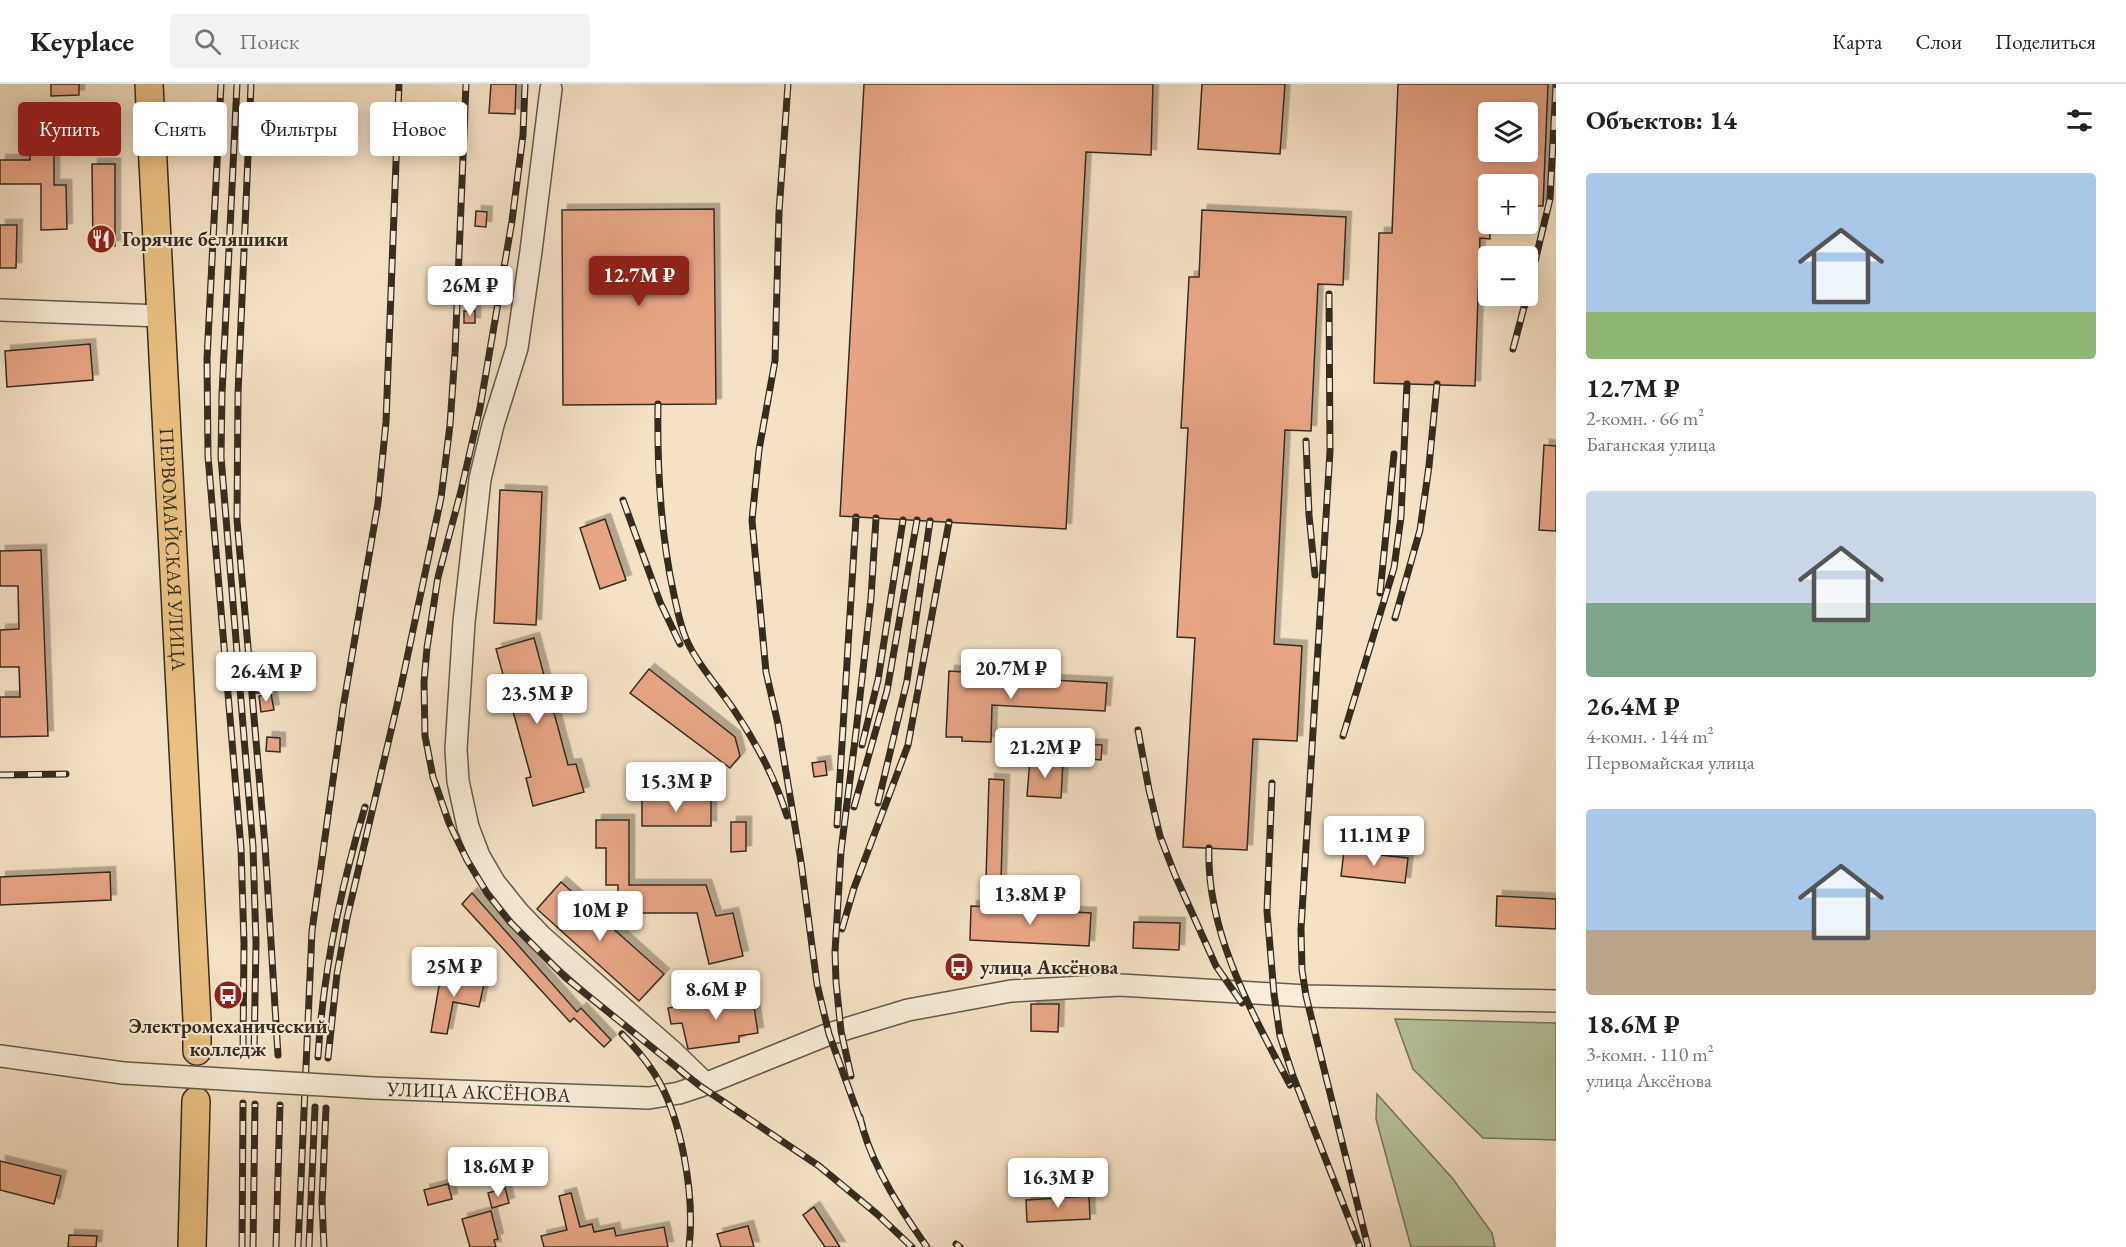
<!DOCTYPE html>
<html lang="ru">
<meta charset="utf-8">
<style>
:root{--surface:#fff;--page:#f2f2f2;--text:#202124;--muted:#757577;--line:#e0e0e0;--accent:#8f2418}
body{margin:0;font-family:"EB Garamond",serif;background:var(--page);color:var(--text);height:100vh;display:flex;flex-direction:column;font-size:22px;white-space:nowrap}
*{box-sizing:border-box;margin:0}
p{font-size:20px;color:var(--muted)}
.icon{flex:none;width:33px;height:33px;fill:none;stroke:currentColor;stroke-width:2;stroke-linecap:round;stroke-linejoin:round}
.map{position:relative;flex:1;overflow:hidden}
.side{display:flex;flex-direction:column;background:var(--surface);width:570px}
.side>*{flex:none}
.banner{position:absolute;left:18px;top:18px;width:570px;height:54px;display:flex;gap:12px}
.buttons{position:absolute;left:1478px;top:18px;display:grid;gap:12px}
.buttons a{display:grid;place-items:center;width:60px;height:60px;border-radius:6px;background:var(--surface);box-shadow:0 3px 15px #0003;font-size:30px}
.price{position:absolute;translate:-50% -51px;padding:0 14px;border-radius:6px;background:#fff;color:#222;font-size:20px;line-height:39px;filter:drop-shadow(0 2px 3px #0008)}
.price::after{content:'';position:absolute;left:50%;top:36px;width:18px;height:14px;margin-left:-9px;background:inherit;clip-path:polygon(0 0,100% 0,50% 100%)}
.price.on{background:var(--accent);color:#fff}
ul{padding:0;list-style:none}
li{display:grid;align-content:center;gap:12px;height:318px;padding:0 30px}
li span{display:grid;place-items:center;height:186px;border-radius:6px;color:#555}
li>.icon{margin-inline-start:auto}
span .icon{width:108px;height:108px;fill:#fffc;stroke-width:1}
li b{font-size:26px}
h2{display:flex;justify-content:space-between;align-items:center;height:72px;padding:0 30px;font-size:26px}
.tag{padding:0 21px;border-radius:6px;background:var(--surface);box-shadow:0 3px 15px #0003;font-size:21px;line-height:54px}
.tag.on{background:var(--accent);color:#fff}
header{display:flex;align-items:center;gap:36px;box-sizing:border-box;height:84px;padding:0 30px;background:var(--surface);border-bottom:2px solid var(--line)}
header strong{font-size:28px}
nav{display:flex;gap:33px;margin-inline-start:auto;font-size:21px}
.search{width:420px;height:54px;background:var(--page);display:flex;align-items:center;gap:15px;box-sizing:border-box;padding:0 21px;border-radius:6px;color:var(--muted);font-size:22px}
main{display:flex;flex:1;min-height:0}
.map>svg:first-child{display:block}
.green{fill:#b5c49a;stroke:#75785d;stroke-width:1.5}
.building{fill:#e9a687;stroke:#352c20;stroke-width:1.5;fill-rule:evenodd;filter:url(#shadow)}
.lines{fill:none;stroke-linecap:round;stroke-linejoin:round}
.minor-casing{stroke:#655a49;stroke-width:24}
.major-casing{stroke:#352c20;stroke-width:30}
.minor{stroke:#f8ecd9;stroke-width:21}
.major{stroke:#eac182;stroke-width:27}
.rail-casing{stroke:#352c20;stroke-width:7}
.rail{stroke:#f8ecd9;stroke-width:4.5;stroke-dasharray:14;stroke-linecap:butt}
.minor-bridge-casing{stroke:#655a49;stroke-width:24;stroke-linecap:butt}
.minor-bridge{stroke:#f8ecd9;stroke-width:21}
.labels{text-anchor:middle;stroke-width:4.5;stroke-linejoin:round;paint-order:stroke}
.poi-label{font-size:20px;font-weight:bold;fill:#352c20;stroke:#f8ecd9;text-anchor:start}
.street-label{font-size:20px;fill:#352c20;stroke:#f8ecd9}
</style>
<header>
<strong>Keyplace</strong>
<div class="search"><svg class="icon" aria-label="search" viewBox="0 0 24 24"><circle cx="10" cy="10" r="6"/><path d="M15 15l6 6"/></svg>Поиск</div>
<nav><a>Карта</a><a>Слои</a><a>Поделиться</a></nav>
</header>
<main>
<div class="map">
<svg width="1556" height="1163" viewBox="0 0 1556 1163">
<defs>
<filter id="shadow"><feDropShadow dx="5.5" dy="-5.5" stdDeviation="0" flood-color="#0004"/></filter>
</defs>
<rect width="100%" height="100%" fill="#f5e2c5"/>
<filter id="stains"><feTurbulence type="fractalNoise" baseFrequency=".00333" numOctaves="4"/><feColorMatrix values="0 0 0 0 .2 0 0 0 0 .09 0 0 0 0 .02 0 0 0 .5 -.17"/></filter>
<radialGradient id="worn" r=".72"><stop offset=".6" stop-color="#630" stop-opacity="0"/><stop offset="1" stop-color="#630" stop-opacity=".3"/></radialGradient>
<g class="green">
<polygon points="1395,935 1556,939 1556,1056 1483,1054 1413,985"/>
<polygon points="1377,1010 1453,1095 1492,1149 1495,1163 1411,1163 1376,1035"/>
</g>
<g class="building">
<polygon points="51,0 79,0 79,11 51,12"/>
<polygon points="491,0 516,0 515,30 489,29"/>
<polygon points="864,0 1153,0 1151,71 1086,68 1066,445 840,432"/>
<polygon points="1202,0 1285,0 1280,70 1198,65"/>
<path d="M 1398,0 L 1548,0 L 1543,122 L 1527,121 L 1527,100 L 1488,100 L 1490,155 L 1480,154 L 1475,302 L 1374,299 L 1379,149 L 1392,149 ZM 1488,28 L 1527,28 L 1527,68 L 1488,68 Z"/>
<polygon points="54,53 54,101 66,101 67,145 41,146 41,100 0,100 0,76 30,76 30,54"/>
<polygon points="92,80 115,80 115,162 93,162"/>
<polygon points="714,125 716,320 563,321 562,126"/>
<polygon points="1202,126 1346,133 1343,201 1318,200 1311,347 1285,346 1274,560 1302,562 1297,657 1253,655 1247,766 1183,763 1195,554 1177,553 1188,344 1181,344 1189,193 1199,193"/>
<polygon points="476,127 487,128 486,143 475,142"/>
<polygon points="0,141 17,141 16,184 0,184"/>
<rect x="464" y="227" width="11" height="12"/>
<polygon points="90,260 93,296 7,303 5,267"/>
<polygon points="1544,361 1556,362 1556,447 1539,446"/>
<polygon points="500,406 542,408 536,541 494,539"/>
<polygon points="605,435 626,496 600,505 580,444"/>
<polygon points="41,466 48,652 0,653 0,613 20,613 19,583 0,583 0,546 19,545 18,502 0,502 0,467"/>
<polygon points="534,554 568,681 576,680 584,708 533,722 526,694 531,693 496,565"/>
<polygon points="649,585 735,653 740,672 730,684 630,609"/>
<polygon points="949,587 994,590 994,593 1107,599 1105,627 992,621 991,658 962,657 962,653 946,653"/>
<polygon points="267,589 268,609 256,609 255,590"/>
<polygon points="271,610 274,626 261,628 259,612"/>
<polygon points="267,653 280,654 280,668 266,667"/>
<polygon points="1081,660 1102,661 1101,676 1080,674"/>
<polygon points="1030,675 1063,678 1061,714 1027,712"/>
<polygon points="825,677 827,691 814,693 812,679"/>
<polygon points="989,695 1004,696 1001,796 986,795"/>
<polygon points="642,715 711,716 711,742 642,742"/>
<polygon points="596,736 629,736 629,801 706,801 716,832 733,829 743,872 709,880 697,829 618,829 618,801 606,801 606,764 596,764"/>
<polygon points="731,738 746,738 746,767 731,768"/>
<polygon points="1344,767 1408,774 1405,799 1341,792"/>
<polygon points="110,788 111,816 0,821 0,793"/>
<polygon points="561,798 664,890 639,917 537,825"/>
<polygon points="472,809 577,928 581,924 611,956 604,963 574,934 570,938 462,820"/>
<polygon points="1497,812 1556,815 1556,845 1496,842"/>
<polygon points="971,822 1091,829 1089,862 970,856"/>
<polygon points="1134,838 1180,839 1179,866 1133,864"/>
<polygon points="442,885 458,888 457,894 484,900 479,923 453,918 447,950 431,948"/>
<polygon points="752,910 758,949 739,952 739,958 688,965 682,939 671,940 668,924"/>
<polygon points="1031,920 1059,920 1058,948 1031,947"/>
<polygon points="0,1077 61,1092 54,1120 0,1106"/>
<polygon points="448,1100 452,1115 428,1121 424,1106"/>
<polygon points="505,1104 509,1119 492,1124 488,1109"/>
<polygon points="571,1109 580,1143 592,1140 594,1148 614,1144 616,1152 664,1143 668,1163 544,1163 541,1152 567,1146 559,1112"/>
<polygon points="1089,1112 1090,1135 1027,1138 1026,1116"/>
<polygon points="814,1123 840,1163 825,1163 803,1131"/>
<polygon points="491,1127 498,1155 494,1156 496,1163 470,1163 462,1135"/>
<polygon points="748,1142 754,1163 721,1163 717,1150"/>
<polygon points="69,1151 97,1152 96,1163 68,1163"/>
</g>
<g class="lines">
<g class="minor-casing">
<g id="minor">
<polyline points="551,5 531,167 517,264 493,341 480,395 464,538 456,665 458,697 468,743 479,772 494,798 518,828 542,853 674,969 706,1000"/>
<polyline points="0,226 161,232"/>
<polyline points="0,972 123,989"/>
<path id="s1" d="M 373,1004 L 649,1014 L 679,1009 L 700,1002 L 829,950 L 908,926 L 1011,907 L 1120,901 L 1306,912 L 1556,917"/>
</g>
</g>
<g class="major-casing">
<g id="major">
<path id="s2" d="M 149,0 L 197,936 L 197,967"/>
<polyline points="192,1163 196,1017"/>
</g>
</g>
<use href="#minor" class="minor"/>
<use href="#major" class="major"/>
<g class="rail-casing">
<g id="rail">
<polyline points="221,0 207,275 208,372 241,764 244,859 243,969"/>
<polyline points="237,0 222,310 221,373 253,763 256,859 254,970"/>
<polyline points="251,0 238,310 237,436 265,761 278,971"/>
<polyline points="525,0 523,51 512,137 480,324 461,407 438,493 427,564 424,598 425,652 433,693 449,739 467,776 487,809 511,839 566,894 700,1002 819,1082 877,1130 912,1163"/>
<polyline points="788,0 779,128 775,277 759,366 752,436 766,588 778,640 801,778 817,900 829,950 862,1041"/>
<polyline points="1329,210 1330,367 1301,845 1302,886 1306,912 1368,1163"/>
<polyline points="1527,211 1550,115 1556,0"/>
<polyline points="1513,265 1527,212"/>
<path d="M 658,320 C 657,384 660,448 674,511 C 678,528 681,547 690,563 C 702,586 720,605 734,626 C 757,660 775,694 787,732"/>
<polyline points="1306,357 1309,431 1315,491"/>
<polyline points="623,416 660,518 680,560"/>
<polyline points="1380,509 1394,370"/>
<polyline points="1395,534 1420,446 1429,382 1437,300"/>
<polyline points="1138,646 1149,706 1160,752 1175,791 1216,882 1242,919"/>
<polyline points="1343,652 1394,484 1401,433 1407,300"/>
<polyline points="862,661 878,596 903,436"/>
<polyline points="0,691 66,690"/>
<polyline points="1272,699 1267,827 1274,910 1280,952 1293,992 1360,1163"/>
<polyline points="878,719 907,597 930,437"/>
<polyline points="854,723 887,607 917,436"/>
<polyline points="837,741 856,433"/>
<path d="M 1209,764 C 1206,848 1252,929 1290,1001"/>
<polyline points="842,845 854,804 908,661 949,438"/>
<path d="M 622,950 C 634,962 645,975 654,989 C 682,1032 695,1113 689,1163"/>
<path d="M 318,973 C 323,887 340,806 365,723"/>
<polyline points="328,974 337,890 347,834 398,617 441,414 450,341 455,269 466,0"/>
<polyline points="851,992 841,947 836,898 835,868 841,767 856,648 871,514 876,434"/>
<path d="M 860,1033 C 869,1077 901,1127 927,1163"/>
<polyline points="956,1160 960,1163"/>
<polyline points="242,1163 243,1019"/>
<polyline points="253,1163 255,1020"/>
<polyline points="276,1163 280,1021"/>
<polyline points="298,1163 312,847 343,624 378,419 386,338 399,0"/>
<polyline points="309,1163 315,1023"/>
<polyline points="324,1163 322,1118 326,1024"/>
</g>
</g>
<use href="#rail" class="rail"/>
<g class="minor-bridge-casing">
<polyline id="minor-bridge" points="123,989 373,1004"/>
</g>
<use href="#minor-bridge" class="minor-bridge"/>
</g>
<defs>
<g id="restaurant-disc" transform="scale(1.5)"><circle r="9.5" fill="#8f2418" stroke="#f8ecd9"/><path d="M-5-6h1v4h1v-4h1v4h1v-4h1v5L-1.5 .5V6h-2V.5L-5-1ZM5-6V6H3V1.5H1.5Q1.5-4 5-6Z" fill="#fff"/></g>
<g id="bus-disc" transform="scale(1.5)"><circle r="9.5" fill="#8f2418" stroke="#f8ecd9"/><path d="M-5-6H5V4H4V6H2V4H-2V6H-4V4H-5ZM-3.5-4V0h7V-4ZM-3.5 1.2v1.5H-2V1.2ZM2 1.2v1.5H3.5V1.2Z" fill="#fff"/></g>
</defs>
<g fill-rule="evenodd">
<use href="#restaurant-disc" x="101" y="155"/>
<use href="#bus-disc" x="959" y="883"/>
<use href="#bus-disc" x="228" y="911"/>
</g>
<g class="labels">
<g class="poi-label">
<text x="122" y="162">Горячие беляшики</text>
<text x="980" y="890">улица Аксёнова</text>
<text x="228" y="949" text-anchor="middle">Электромеханический<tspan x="228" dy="23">колледж</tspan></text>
</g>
<g class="street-label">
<text dy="7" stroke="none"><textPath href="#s2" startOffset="466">ПЕРВОМАЙСКАЯ УЛИЦА</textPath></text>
<text dy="7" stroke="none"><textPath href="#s1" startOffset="106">УЛИЦА АКСЁНОВА</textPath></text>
</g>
</g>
<rect width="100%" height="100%" filter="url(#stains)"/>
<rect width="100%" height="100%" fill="url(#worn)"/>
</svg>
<div class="buttons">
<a><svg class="icon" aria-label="layers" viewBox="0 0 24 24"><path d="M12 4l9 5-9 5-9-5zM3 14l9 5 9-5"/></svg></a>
<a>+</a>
<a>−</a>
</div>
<b class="price on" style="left:639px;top:223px">12.7M ₽</b>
<b class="price" style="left:470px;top:233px">26M ₽</b>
<b class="price" style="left:1011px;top:616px">20.7M ₽</b>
<b class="price" style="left:266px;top:619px">26.4M ₽</b>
<b class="price" style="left:537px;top:641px">23.5M ₽</b>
<b class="price" style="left:1045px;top:695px">21.2M ₽</b>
<b class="price" style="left:676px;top:729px">15.3M ₽</b>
<b class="price" style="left:1374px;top:783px">11.1M ₽</b>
<b class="price" style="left:1030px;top:842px">13.8M ₽</b>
<b class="price" style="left:600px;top:858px">10M ₽</b>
<b class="price" style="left:454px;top:914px">25M ₽</b>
<b class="price" style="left:716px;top:937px">8.6M ₽</b>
<b class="price" style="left:498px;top:1114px">18.6M ₽</b>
<b class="price" style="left:1058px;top:1125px">16.3M ₽</b>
<div class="banner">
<a class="tag on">Купить</a>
<a class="tag">Снять</a>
<a class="tag">Фильтры</a>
<a class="tag">Новое</a>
</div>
</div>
<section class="side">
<h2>Объектов: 14<svg class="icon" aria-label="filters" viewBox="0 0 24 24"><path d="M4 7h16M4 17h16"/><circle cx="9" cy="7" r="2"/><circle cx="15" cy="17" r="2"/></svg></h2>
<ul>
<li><span style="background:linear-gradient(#a9c7e8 75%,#8fb573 0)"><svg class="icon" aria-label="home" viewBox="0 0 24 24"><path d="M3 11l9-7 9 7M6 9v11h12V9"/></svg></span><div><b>12.7M ₽</b><p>2-комн. · 66 m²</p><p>Баганская улица</p></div></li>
<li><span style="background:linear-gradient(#c9d6e8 60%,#7fa58c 0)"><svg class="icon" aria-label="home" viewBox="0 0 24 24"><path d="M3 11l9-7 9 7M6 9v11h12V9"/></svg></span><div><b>26.4M ₽</b><p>4-комн. · 144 m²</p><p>Первомайская улица</p></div></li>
<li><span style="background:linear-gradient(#a9c7e8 65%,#b9a48a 0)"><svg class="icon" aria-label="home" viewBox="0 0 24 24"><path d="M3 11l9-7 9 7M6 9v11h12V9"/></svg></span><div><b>18.6M ₽</b><p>3-комн. · 110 m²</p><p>улица Аксёнова</p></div></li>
</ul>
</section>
</main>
